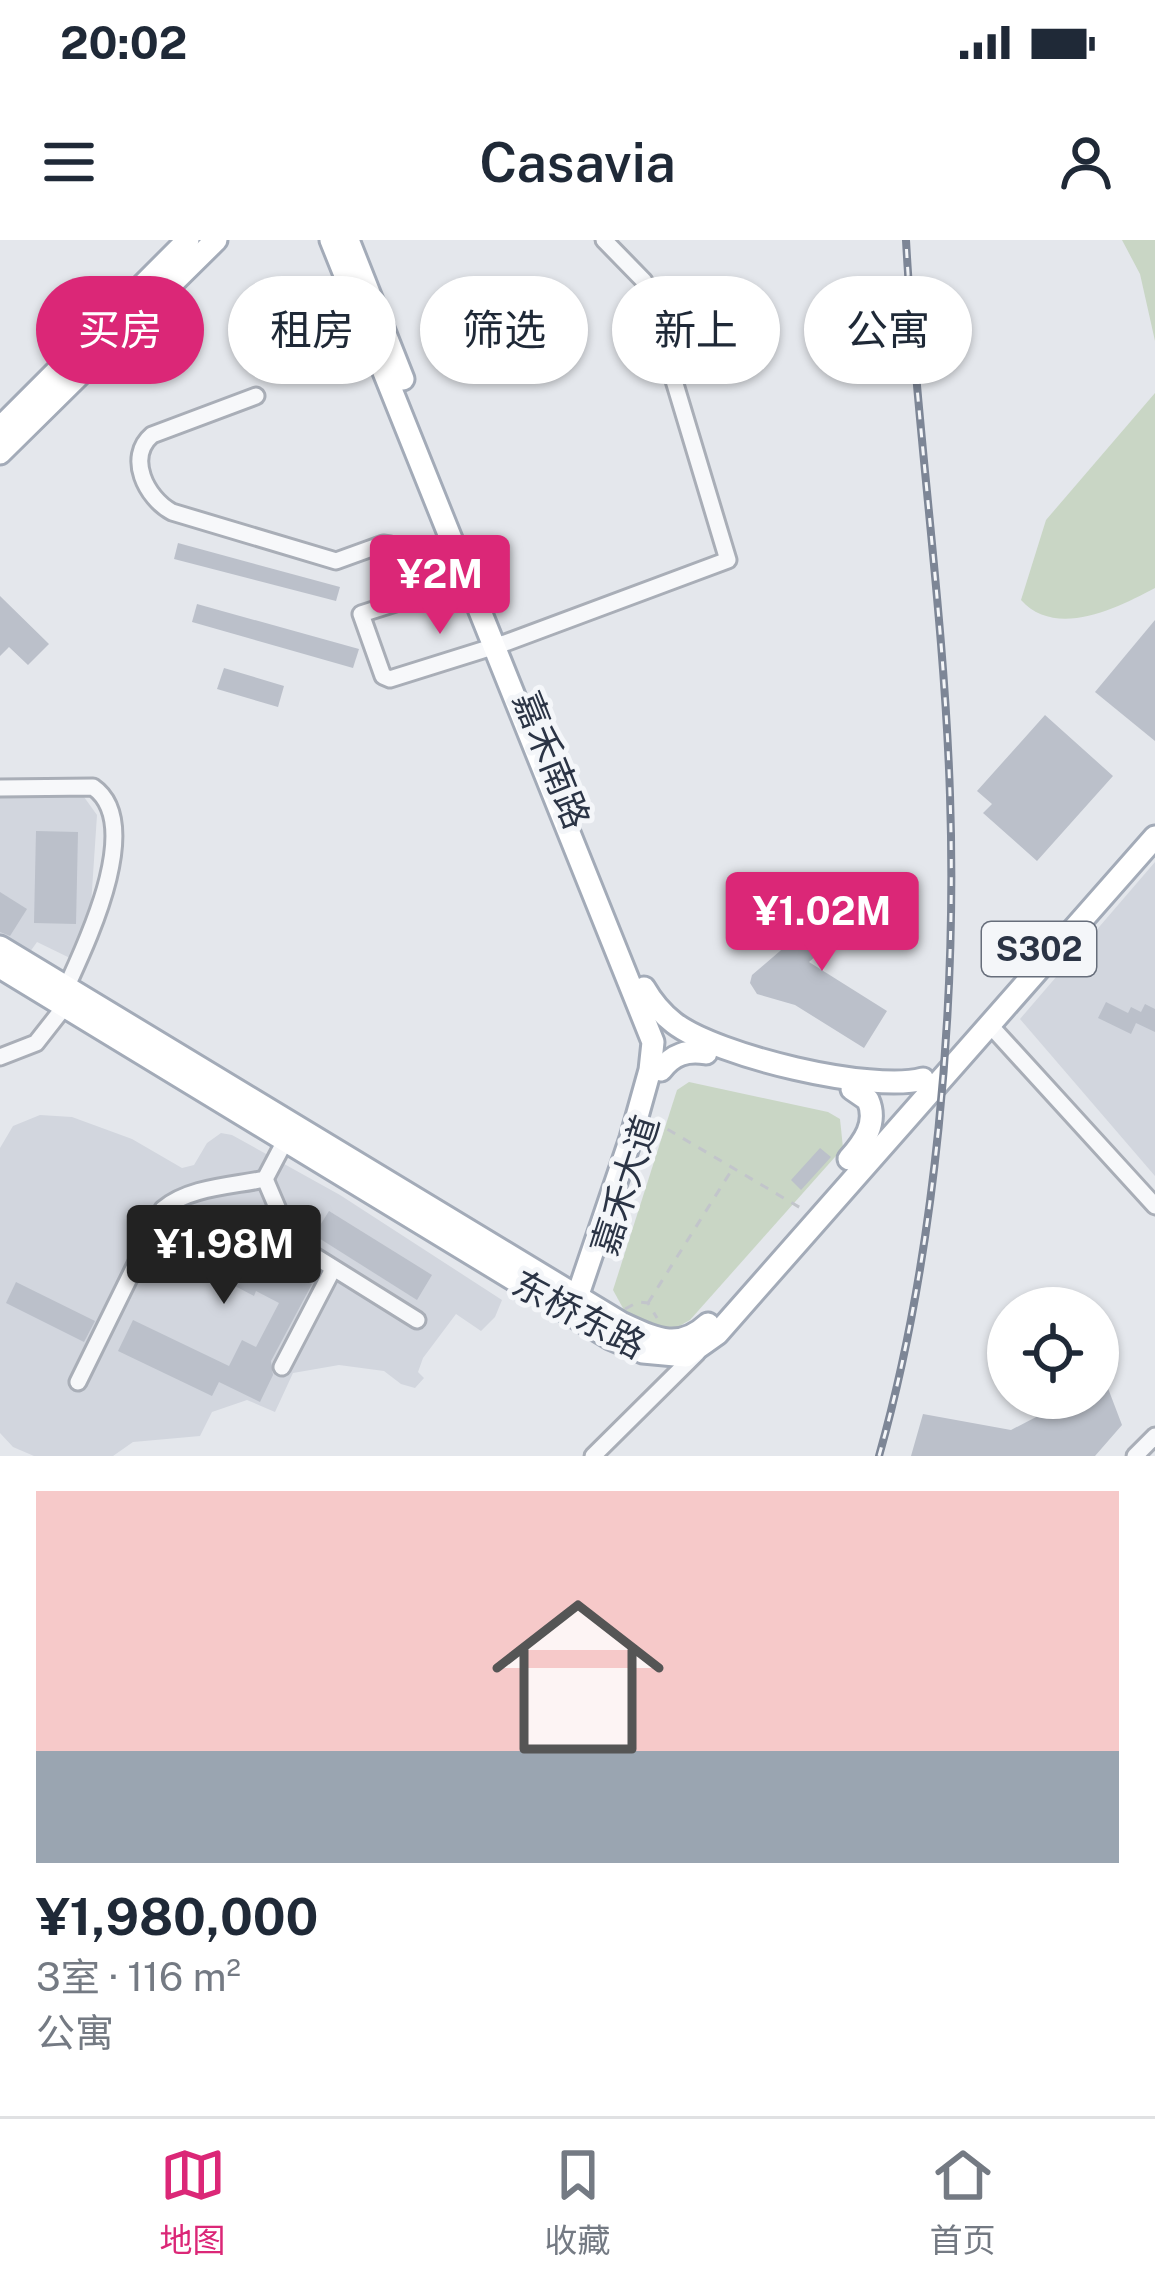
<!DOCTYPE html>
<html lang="zh">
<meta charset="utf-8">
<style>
:root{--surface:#fff;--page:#f2f2f3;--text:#1f2937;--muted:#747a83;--line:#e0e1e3;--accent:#db2777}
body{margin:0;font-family:"Public Sans","Noto Sans SC",sans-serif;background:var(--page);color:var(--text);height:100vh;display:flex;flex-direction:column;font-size:45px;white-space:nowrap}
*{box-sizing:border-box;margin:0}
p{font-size:39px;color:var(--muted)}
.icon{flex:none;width:66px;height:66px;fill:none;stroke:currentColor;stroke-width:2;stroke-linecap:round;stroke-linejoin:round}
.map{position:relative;height:1216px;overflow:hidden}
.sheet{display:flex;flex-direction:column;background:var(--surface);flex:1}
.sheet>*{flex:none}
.guide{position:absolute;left:36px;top:36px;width:1083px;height:108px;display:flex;gap:24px}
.buttons{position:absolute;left:987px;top:1047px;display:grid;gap:24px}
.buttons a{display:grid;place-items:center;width:132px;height:132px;border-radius:50%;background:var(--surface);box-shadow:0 3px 9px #0004;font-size:60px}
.price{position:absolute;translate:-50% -102px;padding:0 27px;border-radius:12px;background:var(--accent);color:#fff;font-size:39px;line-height:78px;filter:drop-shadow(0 3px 6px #0008)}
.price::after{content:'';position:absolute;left:50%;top:72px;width:36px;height:27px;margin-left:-18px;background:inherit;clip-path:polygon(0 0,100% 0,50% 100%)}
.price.active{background:#222;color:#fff}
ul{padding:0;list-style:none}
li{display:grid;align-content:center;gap:24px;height:636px;padding:0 36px}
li+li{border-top:3px solid var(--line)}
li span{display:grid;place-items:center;height:372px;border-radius:0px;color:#555}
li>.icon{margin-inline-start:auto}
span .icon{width:216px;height:216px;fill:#fffc;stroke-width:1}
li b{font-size:51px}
.pill{padding:0 42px;border-radius:54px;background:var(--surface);box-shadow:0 3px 9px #0004;font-size:42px;line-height:108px}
.pill.active{background:var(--accent);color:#fff}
.status{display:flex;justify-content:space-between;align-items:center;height:84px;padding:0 60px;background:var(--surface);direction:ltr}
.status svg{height:33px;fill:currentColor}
header{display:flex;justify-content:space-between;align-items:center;height:156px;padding:0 36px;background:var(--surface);font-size:54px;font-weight:600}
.tab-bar{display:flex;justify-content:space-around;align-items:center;height:168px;border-top:3px solid var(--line);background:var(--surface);font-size:33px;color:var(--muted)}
.tab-bar a{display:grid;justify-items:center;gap:6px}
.tab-bar .active{color:var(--accent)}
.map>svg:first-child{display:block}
.built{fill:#d2d6de}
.green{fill:#c9d6c5}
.building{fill:#bbc0ca}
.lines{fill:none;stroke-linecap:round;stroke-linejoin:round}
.minor-casing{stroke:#a9aeb7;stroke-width:21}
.major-casing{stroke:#a3abb8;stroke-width:27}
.path{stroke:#c2c5cb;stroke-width:3;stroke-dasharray:9 9;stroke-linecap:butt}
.minor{stroke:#f7f8fa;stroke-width:15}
.major{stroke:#fff;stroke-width:21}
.rail-casing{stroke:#7d8696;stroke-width:8}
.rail{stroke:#f4f6f9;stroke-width:3;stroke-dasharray:9;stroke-linecap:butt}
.labels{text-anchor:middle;stroke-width:10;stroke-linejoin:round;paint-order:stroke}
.shield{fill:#f4f6f9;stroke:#676e7b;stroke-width:3}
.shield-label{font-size:33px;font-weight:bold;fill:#2b3445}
.street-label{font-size:36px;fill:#2b3445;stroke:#f4f6f9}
</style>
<div class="status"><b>20:02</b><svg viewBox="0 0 49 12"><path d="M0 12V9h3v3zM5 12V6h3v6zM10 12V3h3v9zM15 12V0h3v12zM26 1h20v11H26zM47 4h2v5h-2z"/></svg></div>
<header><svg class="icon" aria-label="menu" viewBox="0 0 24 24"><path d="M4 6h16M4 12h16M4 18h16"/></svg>Casavia<svg class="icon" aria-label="person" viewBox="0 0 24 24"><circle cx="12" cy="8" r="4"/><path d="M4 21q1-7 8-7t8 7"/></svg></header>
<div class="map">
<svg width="1155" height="1216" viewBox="0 0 1155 1216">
<rect width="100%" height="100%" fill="#e4e7ec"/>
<g class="built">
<polygon points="0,556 84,557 97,575 91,665 72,719 37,702 27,716 0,700"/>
<polygon points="1155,622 1155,936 1020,779"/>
<polygon points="40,875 72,877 132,899 182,928 194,925 207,903 221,893 232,895 340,955 502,1060 495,1077 481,1091 456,1074 423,1118 418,1132 424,1138 415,1148 401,1144 384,1131 339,1125 293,1133 275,1172 247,1160 212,1172 200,1196 133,1202 113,1216 34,1216 13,1207 0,1193 0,908 13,886"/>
</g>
<g class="green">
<polygon points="1122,0 1155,0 1155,101 1140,34"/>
<path d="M 1155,153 L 1155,348 C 1117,368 1056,399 1021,360 L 1046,280 Z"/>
<polygon points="689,842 828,872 840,879 843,908 690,1080 667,1093 624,1070 613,1050 677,850"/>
</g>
<g class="building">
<polygon points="178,303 340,347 336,361 174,319"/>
<polygon points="0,356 49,404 28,425 9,407 0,416"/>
<polygon points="197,364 359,409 353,428 192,382"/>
<polygon points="1155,380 1155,501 1095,452"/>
<polygon points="224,428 284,446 278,467 217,449"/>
<polygon points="1045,475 1113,536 1037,621 983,573 992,564 977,551"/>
<polygon points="36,591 78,592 76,684 34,683"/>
<polygon points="859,643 877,663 809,722 887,771 864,808 795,765 757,754 750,743 752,735"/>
<polygon points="0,652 27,669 10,696 0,692"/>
<polygon points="1106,762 1128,773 1131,767 1141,772 1145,764 1155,769 1155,792 1136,783 1131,794 1098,778"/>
<polygon points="820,908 831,917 801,950 791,940"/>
<polygon points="206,969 278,1007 271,1022 312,1044 271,1121 273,1135 260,1162 219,1142 212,1156 118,1111 133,1080 229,1126 242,1100 256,1107 279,1063 256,1051 254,1056 199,1027 202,1021 164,1000 178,973 184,970 201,979"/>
<polygon points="329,971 432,1035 417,1060 314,995"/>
<polygon points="16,1042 95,1081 84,1102 6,1063"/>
<polygon points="1106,1143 1122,1185 1095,1216 911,1216 923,1174 1011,1190 1038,1176 1043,1158 1098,1158 1098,1145"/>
</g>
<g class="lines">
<g class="minor-casing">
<g id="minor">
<path d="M 256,156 L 152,195 C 126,217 146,258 172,272 L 336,321 L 383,304 L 390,305 L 408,359 L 361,374 L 383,436 L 390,439 L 505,403 L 728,320 L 644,41 L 604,0"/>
<path d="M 0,548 L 93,547 C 145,583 86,704 66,748"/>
<polyline points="988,783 1155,966"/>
<polyline points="0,817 36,803 65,766"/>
<polyline points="265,939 288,993 300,1007 417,1080"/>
<polyline points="282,1127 333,1029"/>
<path d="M 78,1142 L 163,969 C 189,947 232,946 265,939 L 285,901"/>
<polyline points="593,1216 697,1113"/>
<polyline points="1135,1216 1155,1196"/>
</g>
</g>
<g class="major-casing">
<g id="major">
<polyline points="331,0 653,802 650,830 631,898 571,1075"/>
<polyline points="348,0 403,139"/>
<polyline points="0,188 188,0"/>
<polyline points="0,213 216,0"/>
<path d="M 0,707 L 621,1083 C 654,1098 678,1112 708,1084"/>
<polyline points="0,727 610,1098 643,1112 686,1116 717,1094 1155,597"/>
<path d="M 644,748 C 652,762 661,773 674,783 C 717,816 872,853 923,839"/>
<path d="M 661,830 C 673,814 687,810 706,813"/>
<path d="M 849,919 C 864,902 878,883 868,860 L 852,849"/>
</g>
</g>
<g class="path">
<polyline points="652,880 804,970"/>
<polyline points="648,1063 733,928"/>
<polyline points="625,1069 638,1062 648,1063 657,1078"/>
</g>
<use href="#minor" class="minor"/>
<use href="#major" class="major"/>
<g class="rail-casing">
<path id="rail" d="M 879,1216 C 936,1014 957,765 950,555 C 944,370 916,185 906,0"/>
</g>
<use href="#rail" class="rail"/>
</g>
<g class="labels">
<rect class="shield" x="982" y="682" width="114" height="54" rx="9"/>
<g class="shield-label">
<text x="1039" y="721">S302</text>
</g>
<g class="street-label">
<text transform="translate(552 520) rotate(68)" y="13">嘉禾南路</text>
<text transform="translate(625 945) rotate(-72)" y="13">嘉禾大道</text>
<text transform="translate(579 1074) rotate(28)" y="13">东桥东路</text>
</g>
</g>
</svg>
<div class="buttons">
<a><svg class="icon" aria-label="locate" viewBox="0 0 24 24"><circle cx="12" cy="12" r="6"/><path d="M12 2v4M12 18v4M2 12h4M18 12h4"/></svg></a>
</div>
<b class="price" style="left:440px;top:397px">¥2M</b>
<b class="price" style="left:822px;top:734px">¥1.02M</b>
<b class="price active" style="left:224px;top:1067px">¥1.98M</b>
<div class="guide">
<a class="pill active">买房</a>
<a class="pill">租房</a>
<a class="pill">筛选</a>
<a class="pill">新上</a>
<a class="pill">公寓</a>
</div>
</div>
<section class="sheet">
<ul>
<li><span style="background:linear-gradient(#f6c9c9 70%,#9aa5b1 0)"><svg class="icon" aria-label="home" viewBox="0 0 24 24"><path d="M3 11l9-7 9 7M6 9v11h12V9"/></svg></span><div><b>¥1,980,000</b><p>3室 · 116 m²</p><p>公寓</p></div></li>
</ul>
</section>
<nav class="tab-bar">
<a class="active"><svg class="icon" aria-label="map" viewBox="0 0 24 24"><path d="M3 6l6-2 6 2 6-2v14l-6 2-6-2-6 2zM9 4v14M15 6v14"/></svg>地图</a>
<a><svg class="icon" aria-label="saved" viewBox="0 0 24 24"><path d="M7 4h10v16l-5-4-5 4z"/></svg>收藏</a>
<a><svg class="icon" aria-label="home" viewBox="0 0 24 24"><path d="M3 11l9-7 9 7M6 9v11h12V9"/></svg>首页</a>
</nav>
